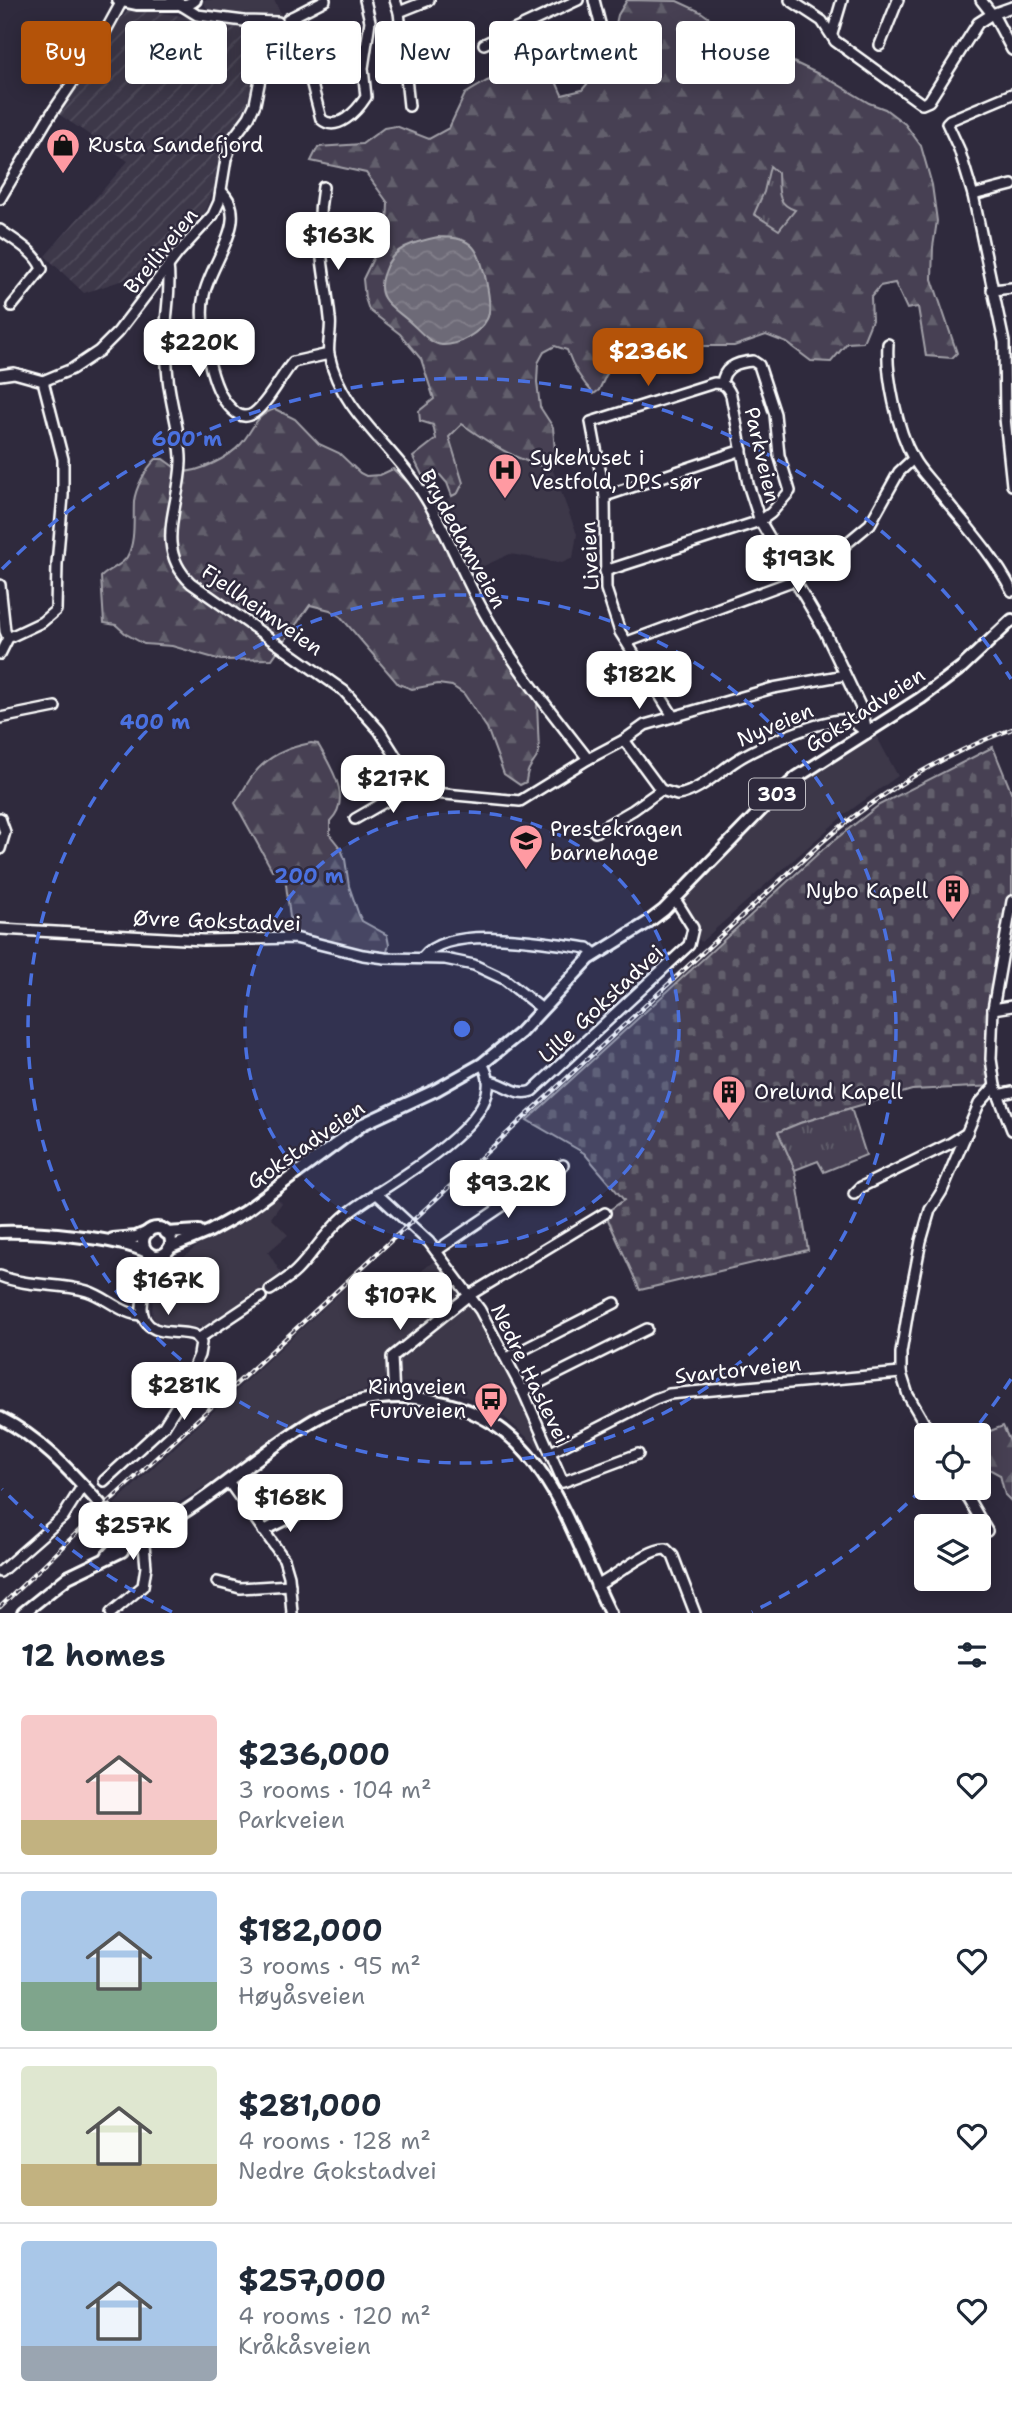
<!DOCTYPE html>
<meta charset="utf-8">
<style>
:root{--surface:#fff;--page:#f6f6f7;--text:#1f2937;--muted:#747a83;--line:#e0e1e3;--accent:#b45309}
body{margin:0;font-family:"Shantell Sans",sans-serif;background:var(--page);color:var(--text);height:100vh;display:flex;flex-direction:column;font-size:26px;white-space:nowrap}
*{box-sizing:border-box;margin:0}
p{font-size:23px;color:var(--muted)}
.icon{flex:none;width:38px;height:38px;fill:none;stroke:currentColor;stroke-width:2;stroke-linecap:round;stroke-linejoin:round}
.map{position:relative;height:1613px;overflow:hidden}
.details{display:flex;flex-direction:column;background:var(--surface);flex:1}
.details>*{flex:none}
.hud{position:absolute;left:21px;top:21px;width:971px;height:63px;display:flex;gap:14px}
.fabs{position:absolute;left:914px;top:1423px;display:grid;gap:14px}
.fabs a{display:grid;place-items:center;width:77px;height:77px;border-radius:7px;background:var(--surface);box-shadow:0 4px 18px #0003;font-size:35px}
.price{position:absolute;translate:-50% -60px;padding:0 16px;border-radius:14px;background:#fff;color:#222;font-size:23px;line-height:46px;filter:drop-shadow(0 2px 4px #0008)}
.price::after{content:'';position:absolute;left:50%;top:42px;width:21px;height:16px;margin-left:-10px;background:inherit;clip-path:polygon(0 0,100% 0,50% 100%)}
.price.on{background:var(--accent);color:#fff}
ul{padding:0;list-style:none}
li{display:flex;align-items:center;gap:21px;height:175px;padding:0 21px}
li+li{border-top:2px solid var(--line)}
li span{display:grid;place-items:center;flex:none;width:196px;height:140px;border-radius:7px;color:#555}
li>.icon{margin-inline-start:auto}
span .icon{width:84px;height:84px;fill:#fffc;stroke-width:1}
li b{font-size:30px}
h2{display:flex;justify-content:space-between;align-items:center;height:84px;padding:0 21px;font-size:30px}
.tag{padding:0 24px;border-radius:7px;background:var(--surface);box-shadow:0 4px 18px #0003;font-size:24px;line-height:63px}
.tag.on{background:var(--accent);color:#fff}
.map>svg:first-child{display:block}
.built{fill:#3c3749}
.industrial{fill:url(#industrial-furrows)}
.forest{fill:url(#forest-firs);stroke:#a2a0a8;stroke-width:2}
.cemetery{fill:url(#cemetery-stones);stroke:#a2a0a8;stroke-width:2}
.park{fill:url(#park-tufts);stroke:#a2a0a8;stroke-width:2}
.water{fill:url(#water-waves);stroke:#a7a6ad;stroke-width:2}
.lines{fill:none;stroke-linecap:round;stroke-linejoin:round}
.minor-casing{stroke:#fff;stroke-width:14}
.major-casing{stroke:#fff;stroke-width:16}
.minor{stroke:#2f2a3d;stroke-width:9}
.major{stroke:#2f2a3d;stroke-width:10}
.rail-casing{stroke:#fff;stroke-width:4.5}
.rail{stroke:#2f2a3d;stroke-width:2;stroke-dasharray:5;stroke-linecap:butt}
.ring{fill:none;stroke:#4a71e0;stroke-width:3.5;stroke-dasharray:12 9}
.labels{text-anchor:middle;stroke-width:5;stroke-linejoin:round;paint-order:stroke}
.shield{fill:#2f2a3d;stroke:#c1bfc5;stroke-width:2}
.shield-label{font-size:19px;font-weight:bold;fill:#fff}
.poi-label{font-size:21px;fill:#fff;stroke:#2f2a3d;text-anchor:start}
.street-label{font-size:21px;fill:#fff;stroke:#2f2a3d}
.centre{fill:#4a71e0;stroke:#2f2a3d;stroke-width:3.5}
.ring-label{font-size:21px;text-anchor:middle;font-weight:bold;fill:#4a71e0;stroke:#2f2a3d;stroke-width:5;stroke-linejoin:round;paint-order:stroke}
</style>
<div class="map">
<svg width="1012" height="1613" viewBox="0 0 1012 1613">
<defs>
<pattern id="industrial-furrows" width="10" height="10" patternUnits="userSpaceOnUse" patternTransform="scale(1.75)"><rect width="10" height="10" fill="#3c3749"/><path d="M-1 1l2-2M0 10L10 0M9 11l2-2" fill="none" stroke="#504b5b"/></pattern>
<pattern id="forest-firs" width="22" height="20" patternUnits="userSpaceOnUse" patternTransform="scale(1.75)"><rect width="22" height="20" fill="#464152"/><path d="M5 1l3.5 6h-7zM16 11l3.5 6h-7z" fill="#625e6c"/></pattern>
<pattern id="cemetery-stones" width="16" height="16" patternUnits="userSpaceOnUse" patternTransform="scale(1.75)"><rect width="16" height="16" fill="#464152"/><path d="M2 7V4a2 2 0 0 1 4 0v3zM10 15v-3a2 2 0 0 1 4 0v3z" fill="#625e6c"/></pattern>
<pattern id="park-tufts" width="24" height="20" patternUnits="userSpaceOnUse" patternTransform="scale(1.75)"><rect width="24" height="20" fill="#464152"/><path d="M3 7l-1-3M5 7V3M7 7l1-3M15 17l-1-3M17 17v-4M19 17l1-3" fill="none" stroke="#625e6c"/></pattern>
<pattern id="water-waves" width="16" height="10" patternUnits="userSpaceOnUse" patternTransform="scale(1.75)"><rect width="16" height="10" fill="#6d6a77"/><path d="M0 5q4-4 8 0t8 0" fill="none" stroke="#83808b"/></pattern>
</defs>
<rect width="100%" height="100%" fill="#2f2a3d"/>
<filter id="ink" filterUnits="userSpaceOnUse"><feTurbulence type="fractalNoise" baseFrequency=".0143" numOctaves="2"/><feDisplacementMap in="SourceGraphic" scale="14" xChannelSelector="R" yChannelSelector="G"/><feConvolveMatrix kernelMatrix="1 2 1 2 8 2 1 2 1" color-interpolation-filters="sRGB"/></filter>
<g filter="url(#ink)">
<g class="built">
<polygon points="202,0 274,0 281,14 274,21 222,15 208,10"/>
<polygon points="462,424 493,445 536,466 552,468 577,534 573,558 562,563 510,554 473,571 437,504 458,493 448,437"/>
<polygon points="877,737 898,776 844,815 701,942 676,907 777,801 822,766"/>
<polygon points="277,1198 282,1203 271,1218 288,1235 268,1252 283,1276 236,1311 209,1326 191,1328 173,1327 156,1321 152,1316 153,1294 176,1264 197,1246"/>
<polygon points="439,1257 468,1298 520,1385 547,1455 495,1409 450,1390 414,1382 396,1383 337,1397 212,1482 152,1519 144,1521 125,1518 114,1504 361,1273 385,1300"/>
</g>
<polygon class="industrial" points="129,8 267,29 247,103 203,218 151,271 84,293 45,256 128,161 57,113"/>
<g class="forest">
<path d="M 627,0 L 677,1 L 701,12 L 736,37 L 768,50 L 827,78 L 869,103 L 885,109 L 905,124 L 921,146 L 932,185 L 937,221 L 933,247 L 932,279 L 957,353 L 952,358 L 926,356 L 918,307 L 907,309 L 895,283 L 880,286 L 871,297 L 872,320 L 863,342 L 847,343 L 831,362 L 811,361 L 787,343 L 766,335 L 734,346 L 697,346 L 629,369 L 608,371 L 599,390 L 594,394 C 581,381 573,367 567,350 L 555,346 L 544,352 L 538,363 L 537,382 L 540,407 L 553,427 L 555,451 L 552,468 C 519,463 489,443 462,424 L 449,437 L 463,483 L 458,493 L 452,496 L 447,483 L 440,475 L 422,475 L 413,457 L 436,439 L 433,425 L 420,421 L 419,411 L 434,399 L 421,359 L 400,334 L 369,310 L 365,298 L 363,279 L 387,230 L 388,203 L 366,173 L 311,161 L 318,147 L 362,144 L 384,128 L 396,126 L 429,139 L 449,128 L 465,94 L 487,81 L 542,63 L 548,63 L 562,95 L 582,90 L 599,70 L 604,41 L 614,32 L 618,15 Z"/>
<path d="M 275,409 L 295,419 L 319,444 L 339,453 L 360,473 L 366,476 L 380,475 L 393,469 L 414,488 L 456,561 L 494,643 L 530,689 L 537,703 L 539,752 C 534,767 528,762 526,782 L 520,785 L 504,774 L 487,728 L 464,694 L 452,686 L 438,684 L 412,689 L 398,684 L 341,617 L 330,610 L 310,605 L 272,659 L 221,660 L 172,646 L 144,644 L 126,634 L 116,625 L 104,623 L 101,577 C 108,569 122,566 127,557 C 136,541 133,519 134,502 C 135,489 146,468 156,459 L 163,459 L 181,472 C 200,472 228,458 241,444 C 254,429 255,415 275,409 Z"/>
<path d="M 311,743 L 318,744 C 331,768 353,798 330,821 L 330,835 L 341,849 L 345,859 L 349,886 L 359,915 L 362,921 L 387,935 L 389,945 L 385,958 L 292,934 L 284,868 L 272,870 L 235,803 C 242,794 246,784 253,775 C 267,756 289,747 311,743 Z"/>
<polygon points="1003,1426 1012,1446 1012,1502 1005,1495 1000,1475 987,1468 985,1433"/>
</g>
<polygon class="cemetery" points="993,747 1012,794 1012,901 993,1009 995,1086 912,1090 800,1123 779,1132 795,1170 808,1250 640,1290 605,1213 624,1200 584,1153 527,1120 822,850 879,805"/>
<g class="park">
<path d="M 770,166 L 778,173 C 779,191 776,204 795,210 L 779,230 L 754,214 L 764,192 Z"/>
<polygon points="851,1108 866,1155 824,1172 818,1161 795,1170 778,1132 800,1123"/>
</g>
<path class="water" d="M 438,237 C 451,238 464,237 473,247 C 483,258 494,306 487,319 C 480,333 457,346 442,345 C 430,344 420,331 412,324 C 404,316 389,307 384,298 C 379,290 381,280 384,272 C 392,247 414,242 438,237 Z"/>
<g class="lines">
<g class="minor-casing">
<g id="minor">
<polyline points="395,0 399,12 409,106"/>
<polyline points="594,0 604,39 598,64"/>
<polyline points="790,0 822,21 835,41 922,104 929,101 978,23 992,14 1012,7"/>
<polyline points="981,0 995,18 1012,50"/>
<polyline points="181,5 197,15 244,21 278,22"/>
<polyline points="399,12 429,0"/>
<path d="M 292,17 L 302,46 L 321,119 C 337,133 357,111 366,97 L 363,68 L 370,21 L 365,0"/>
<polyline points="288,19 325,0"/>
<polyline points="832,34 842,0"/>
<polyline points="484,44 578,0"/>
<polyline points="880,45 898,0"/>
<polyline points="1012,94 950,120 947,123 959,149 973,195 1004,342 1005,418 1012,485"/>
<path d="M 323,187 C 314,238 325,269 330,318 C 332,330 327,343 329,355 C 340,408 388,443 417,485 C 446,527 463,577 489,621 C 517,670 553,714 588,759"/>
<path d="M 221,191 C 252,218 210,263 204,295 C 198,320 210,384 227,404 C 234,412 242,421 254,413 C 268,403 281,376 293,362 L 329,354"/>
<polyline points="973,195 1012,185"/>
<polyline points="0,199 47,120 98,45 122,1"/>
<path d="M 0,230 C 14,240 36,252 42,269 L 12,306"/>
<path d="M 168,266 C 171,285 167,305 166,324 C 166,342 166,360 168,378 C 170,403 182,439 181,462 C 180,506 153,547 191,583 L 344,691 L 379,730 L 414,785"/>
<polyline points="992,290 1012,288"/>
<path d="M 888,344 C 886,376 897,429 913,458 C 919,470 931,481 939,492 C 965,524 993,554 1012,591"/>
<polyline points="0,375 14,373 43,381 63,459 63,496 57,564 56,610 42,622 8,638 0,654"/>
<polyline points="43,381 72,369 99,351 118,332 178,253 213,215 219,202 226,159 234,137 249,117 255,104 264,59 275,23"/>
<polyline points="605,496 742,450"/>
<path d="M 605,571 L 760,521 L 771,513 L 790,491 L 779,455 L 775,414 L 759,365 L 753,361 C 738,362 724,366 722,383"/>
<polyline points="0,585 5,631 8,638"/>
<polyline points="627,642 795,580 828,559 870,524 899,472 913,459"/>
<path d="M 673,716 L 620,632 L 606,589 L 605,496 L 591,422 L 714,383 C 724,383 727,386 731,395 L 748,484 L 760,521 L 825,632 L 863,712 L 867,733"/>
<polyline points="0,718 55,707"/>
<path d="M 624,740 L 661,790 L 677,795 C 699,792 718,772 737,760 C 755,748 824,718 844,720 C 854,721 859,727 867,733"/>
<polyline points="414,785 434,793 520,801 588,759 624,740 645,725 773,688 845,675"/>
<polyline points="0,818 5,832 0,849"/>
<polyline points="355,819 414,785"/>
<polyline points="595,832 633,810 661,790"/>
<polyline points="1012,901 993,1009 991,1059 995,1086 1012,1130"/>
<polyline points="0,929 203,940 295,938 363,955 385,958 445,959 474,965 504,979 542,1009"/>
<path d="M 423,957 C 450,923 548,943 588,948 L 595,954"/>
<polyline points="993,1009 1012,1006"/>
<path d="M 489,1081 C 505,1083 516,1097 532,1091 L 689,945 L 693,928 L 675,899"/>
<polyline points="998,1095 1012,1092"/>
<polyline points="376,1193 429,1242 480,1310 523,1391 563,1482 638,1454"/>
<polyline points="854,1194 861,1187 951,1143 967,1133"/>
<polyline points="436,1251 563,1165"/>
<polyline points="148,1252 150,1277"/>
<path d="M 0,1276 C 28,1287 59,1283 87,1291 C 107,1297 122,1315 143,1315"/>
<path d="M 270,1290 C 279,1284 289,1278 296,1271 C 314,1253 326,1231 346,1215 C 378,1187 520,1119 482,1064"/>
<polyline points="198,1339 261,1297"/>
<polyline points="507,1358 615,1303"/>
<polyline points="523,1391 647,1329"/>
<polyline points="394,1397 392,1357 468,1296 605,1213"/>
<polyline points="931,1435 908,1395 901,1373 901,1353 910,1298 921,1241 930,1210 942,1191 979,1104 995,1086"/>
<polyline points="551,1452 655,1399 669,1394 901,1373"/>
<path d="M 104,1481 L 164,1426 L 179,1402 L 199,1355 L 201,1343 L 194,1335 C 182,1331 168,1334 155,1329 C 126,1316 153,1272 163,1254"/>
<polyline points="228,1481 284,1559 289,1576 292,1613"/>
<polyline points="962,1488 987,1531"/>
<polyline points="263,1531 304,1511"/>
<polyline points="0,1572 63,1517 83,1485"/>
<polyline points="217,1582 240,1588 290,1585"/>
<path d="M 596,1586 C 615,1577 648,1548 666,1549 L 673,1556 L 695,1613"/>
<polyline points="111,1613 143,1586 146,1567 143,1534"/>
</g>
</g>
<g class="major-casing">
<g id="major">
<polyline points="118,0 137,4 177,4"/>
<path d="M 172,0 C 180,6 187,7 195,0"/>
<circle cx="157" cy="1242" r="14"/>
<path d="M 0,1232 C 35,1231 116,1237 147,1252"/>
<polyline points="166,1233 199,1231"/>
<polyline points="113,1239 136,1237 148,1232"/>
<polyline points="169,1248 210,1231 244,1212 363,1124 436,1090 482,1064 520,1033 589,959 647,923 664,910 766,805 797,777 921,698 962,667 1012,620"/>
<path d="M 0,1418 C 41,1438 70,1471 100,1504"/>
<path d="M 106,1510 C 120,1525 130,1537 152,1531 C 210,1501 258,1453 314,1420 C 344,1402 381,1394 416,1398 C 543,1411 563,1518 610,1613"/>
<polyline points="107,1556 116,1546 124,1528"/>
<polyline points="23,1613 68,1577 122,1551 134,1533"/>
</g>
</g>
<use href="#minor" class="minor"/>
<use href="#major" class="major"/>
<g class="rail-casing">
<path id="rail" d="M 0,1607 L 116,1495 L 821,843 C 878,794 942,755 1012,729"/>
</g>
<use href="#rail" class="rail"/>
</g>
</g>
<circle cx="462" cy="1029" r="217" fill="#4a71e0" fill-opacity=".12"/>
<g class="ring">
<circle cx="462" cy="1029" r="217"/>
<circle cx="462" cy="1029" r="434"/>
<path d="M1011 1379A651 651 0 0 1 971 1434M922 1489A651 651 0 0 1 752 1612M172 1612A651 651 0 0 1 2 1489M2 569A651 651 0 0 1 1011 679"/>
</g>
<defs>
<g id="shop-pin" transform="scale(1.75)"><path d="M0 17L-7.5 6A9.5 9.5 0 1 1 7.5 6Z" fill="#ff9aa2" stroke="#2f2a3d"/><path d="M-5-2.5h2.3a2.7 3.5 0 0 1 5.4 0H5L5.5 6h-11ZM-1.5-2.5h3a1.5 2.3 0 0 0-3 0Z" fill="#111"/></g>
<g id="hospital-pin" transform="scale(1.75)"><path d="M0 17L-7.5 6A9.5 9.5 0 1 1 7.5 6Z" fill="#ff9aa2" stroke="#2f2a3d"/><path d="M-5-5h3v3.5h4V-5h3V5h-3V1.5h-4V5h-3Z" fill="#111"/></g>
<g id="school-pin" transform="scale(1.75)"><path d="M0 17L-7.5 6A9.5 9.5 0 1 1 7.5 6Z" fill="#ff9aa2" stroke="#2f2a3d"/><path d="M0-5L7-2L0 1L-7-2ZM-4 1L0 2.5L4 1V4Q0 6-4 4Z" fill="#111"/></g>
<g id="building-pin" transform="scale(1.75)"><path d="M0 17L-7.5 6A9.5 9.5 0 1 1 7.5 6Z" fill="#ff9aa2" stroke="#2f2a3d"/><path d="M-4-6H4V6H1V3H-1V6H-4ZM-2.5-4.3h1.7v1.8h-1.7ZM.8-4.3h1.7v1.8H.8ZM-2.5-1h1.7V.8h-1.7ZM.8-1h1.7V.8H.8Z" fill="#111"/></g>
<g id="bus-pin" transform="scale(1.75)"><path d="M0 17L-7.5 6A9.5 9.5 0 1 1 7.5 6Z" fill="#ff9aa2" stroke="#2f2a3d"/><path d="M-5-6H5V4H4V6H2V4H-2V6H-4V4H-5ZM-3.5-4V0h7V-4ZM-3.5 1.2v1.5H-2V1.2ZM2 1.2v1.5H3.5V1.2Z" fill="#111"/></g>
</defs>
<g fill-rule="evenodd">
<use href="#shop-pin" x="63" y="145"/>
<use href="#hospital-pin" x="505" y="470"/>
<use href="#school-pin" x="526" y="841"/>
<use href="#building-pin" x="953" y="891"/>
<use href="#building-pin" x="729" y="1092"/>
<use href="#bus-pin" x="491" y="1399"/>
</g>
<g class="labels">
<rect class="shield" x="749" y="778.5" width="56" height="31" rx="5"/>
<g class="shield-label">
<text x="777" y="801">303</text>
</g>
<g class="poi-label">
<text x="88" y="152">Rusta Sandefjord</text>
<text x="530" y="465">Sykehuset i<tspan x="530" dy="24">Vestfold, DPS sør</tspan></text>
<text x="550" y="836">Prestekragen<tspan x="550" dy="24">barnehage</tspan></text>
<text x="928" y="898" text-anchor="end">Nybo Kapell</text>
<text x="754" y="1099">Orelund Kapell</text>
<text x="466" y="1394" text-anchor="end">Ringveien<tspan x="466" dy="24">Furuveien</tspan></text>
</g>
<g class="street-label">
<text transform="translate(161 251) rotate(-51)" y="7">Breiliveien</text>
<text transform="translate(762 455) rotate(77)" y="7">Parkveien</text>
<text transform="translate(463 539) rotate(61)" y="7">Brydedamveien</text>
<text transform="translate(590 556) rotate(-93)" y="7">Liveien</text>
<text transform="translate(262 610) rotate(35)" y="7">Fjellheimveien</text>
<text transform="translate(865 710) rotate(-33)" y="7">Gokstadveien</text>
<text transform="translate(775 725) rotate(-23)" y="7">Nyveien</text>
<text transform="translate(217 921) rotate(2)" y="7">Øvre Gokstadvei</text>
<text transform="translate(601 1004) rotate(-43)" y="7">Lille Gokstadvei</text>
<text transform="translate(306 1145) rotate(-35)" y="7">Gokstadveien</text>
<text transform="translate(738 1370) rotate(-6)" y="7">Svartorveien</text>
<text transform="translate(530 1374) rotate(64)" y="7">Nedre Haslevei</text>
</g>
</g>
<circle cx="462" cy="1029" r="10" class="centre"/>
<g class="ring-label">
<text x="187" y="446">600 m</text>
<text x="155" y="729">400 m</text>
<text x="309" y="883">200 m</text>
</g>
</svg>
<div class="fabs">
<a><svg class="icon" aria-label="locate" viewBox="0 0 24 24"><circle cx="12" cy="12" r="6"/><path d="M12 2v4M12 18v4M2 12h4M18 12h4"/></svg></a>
<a><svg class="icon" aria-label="layers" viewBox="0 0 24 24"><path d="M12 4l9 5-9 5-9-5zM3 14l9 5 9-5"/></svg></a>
</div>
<b class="price" style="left:338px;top:272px">$163K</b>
<b class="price" style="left:199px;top:379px">$220K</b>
<b class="price on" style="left:648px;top:388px">$236K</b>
<b class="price" style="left:798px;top:595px">$193K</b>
<b class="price" style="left:639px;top:711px">$182K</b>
<b class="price" style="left:393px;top:815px">$217K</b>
<b class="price" style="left:508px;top:1220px">$93.2K</b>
<b class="price" style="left:168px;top:1317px">$167K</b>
<b class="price" style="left:400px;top:1332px">$107K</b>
<b class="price" style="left:184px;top:1422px">$281K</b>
<b class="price" style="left:290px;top:1534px">$168K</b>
<b class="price" style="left:133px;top:1562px">$257K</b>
<div class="hud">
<a class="tag on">Buy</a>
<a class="tag">Rent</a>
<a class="tag">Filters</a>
<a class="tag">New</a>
<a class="tag">Apartment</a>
<a class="tag">House</a>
</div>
</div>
<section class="details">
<h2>12 homes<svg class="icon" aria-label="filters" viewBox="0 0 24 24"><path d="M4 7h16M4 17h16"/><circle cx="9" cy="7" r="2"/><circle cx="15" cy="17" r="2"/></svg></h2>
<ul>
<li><span style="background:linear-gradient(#f6c9c9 75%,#c2b280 0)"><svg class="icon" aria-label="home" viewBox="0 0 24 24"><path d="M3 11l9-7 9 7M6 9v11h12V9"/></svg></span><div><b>$236,000</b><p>3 rooms · 104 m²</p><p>Parkveien</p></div><svg class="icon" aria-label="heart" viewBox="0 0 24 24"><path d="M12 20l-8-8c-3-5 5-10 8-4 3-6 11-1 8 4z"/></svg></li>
<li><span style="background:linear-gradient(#a9c7e8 65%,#7fa58c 0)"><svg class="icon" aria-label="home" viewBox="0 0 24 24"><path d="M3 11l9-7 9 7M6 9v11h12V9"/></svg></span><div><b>$182,000</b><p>3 rooms · 95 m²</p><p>Høyåsveien</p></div><svg class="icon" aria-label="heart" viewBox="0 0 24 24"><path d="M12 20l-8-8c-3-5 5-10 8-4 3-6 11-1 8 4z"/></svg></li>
<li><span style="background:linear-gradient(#dfe7d0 70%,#c2b280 0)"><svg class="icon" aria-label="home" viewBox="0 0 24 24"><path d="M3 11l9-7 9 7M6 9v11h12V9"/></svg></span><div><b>$281,000</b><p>4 rooms · 128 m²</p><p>Nedre Gokstadvei</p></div><svg class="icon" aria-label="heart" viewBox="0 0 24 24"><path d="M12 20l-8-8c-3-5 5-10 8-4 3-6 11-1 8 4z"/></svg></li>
<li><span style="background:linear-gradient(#a9c7e8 75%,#9aa5b1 0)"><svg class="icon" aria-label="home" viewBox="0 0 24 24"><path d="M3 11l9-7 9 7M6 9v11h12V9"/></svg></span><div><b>$257,000</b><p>4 rooms · 120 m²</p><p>Kråkåsveien</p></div><svg class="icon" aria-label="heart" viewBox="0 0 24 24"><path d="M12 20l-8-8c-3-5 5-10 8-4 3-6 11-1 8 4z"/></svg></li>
</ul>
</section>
